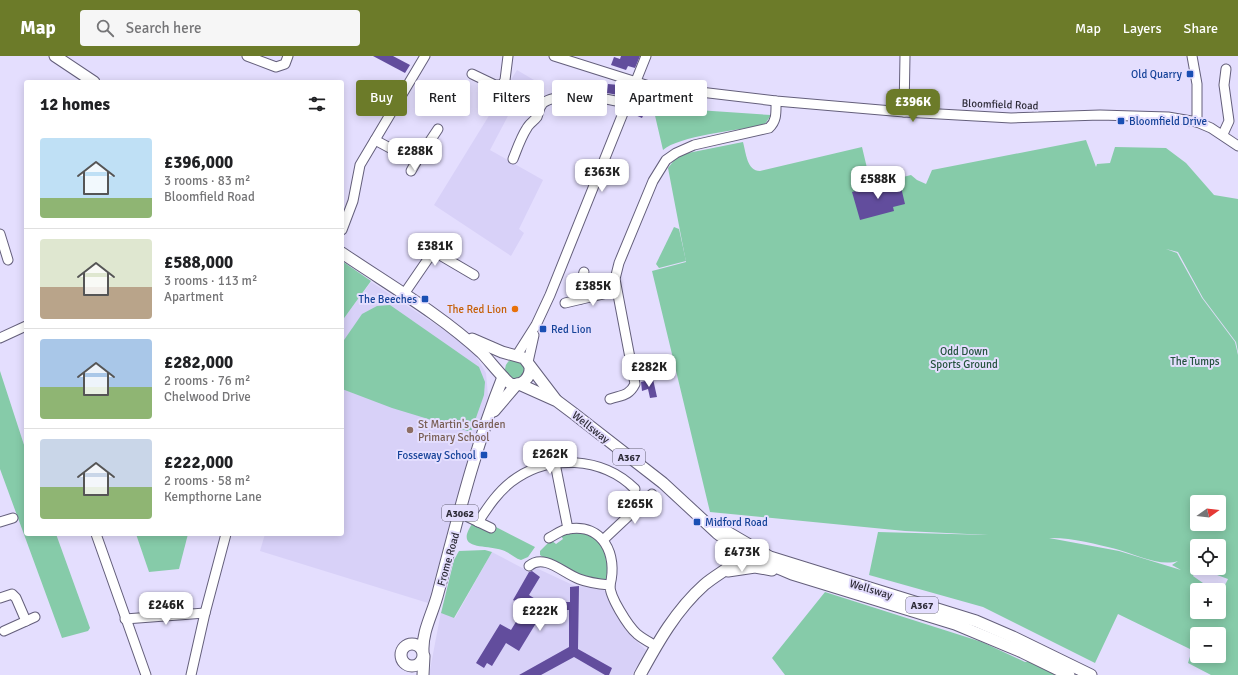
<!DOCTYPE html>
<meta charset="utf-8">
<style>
:root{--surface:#fff;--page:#f6f6f6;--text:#202124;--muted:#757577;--line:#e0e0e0;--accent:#6c7b29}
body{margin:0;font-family:Signika,sans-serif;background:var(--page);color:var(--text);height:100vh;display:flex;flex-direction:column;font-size:15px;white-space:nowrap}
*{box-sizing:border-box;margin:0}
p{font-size:13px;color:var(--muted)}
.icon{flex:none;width:22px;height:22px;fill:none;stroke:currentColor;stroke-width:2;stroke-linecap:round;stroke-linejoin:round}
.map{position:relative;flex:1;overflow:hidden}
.drawer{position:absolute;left:24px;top:24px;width:320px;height:456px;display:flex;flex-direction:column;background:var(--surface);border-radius:4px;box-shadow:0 2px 10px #0003}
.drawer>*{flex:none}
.hud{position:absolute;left:356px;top:24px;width:380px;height:36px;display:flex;gap:8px}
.needle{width:26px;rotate:76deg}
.fabs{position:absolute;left:1190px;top:439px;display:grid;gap:8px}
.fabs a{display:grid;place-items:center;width:36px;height:36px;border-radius:4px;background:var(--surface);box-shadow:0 2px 10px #0003;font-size:20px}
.price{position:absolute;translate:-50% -34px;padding:0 9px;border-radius:8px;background:#fff;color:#222;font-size:13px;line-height:26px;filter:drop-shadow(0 1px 2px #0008)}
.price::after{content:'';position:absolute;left:50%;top:24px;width:12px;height:9px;margin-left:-6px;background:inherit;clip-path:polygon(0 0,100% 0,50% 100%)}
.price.current{background:var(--accent);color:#fff}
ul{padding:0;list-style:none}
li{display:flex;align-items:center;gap:12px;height:100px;padding:0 16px}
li+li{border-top:1px solid var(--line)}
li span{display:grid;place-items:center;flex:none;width:112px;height:80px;border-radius:4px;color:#555}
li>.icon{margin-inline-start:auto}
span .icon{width:48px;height:48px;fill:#fffc;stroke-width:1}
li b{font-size:17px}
h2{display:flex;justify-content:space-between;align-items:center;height:48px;padding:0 16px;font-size:17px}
.tag{padding:0 14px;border-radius:4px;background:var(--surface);box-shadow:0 2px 10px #0003;font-size:14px;line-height:36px}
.tag.current{background:var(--accent);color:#fff}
header{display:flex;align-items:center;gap:24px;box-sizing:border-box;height:56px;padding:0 20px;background:var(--accent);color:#fff}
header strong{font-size:19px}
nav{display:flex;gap:22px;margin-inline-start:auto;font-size:14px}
.search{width:280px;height:36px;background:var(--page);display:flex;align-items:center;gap:10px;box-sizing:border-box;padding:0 14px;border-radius:4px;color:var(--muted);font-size:15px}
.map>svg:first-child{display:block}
.built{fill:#d8d1f8}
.green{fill:#86cba9;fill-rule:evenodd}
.building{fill:#624d9d}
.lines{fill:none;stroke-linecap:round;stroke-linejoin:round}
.minor-casing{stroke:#645f7b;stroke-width:11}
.major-casing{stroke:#645f7b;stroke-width:13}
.minor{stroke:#fff;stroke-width:9}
.major{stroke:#fff;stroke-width:11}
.transit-dot{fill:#1a4fb4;stroke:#e4defe;stroke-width:1.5}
.food-dot{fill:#e8710a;stroke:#e4defe;stroke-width:1.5}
.education-dot{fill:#8d6e63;stroke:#e4defe;stroke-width:1.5}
.labels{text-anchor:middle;stroke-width:4;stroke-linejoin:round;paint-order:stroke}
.shield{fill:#e4defe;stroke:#656274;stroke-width:1}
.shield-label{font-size:10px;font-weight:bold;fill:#2f2d39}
.transit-label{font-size:11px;fill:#164399;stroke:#e4defe;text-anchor:end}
.street-label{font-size:11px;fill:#2f2d39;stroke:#e4defe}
.food-label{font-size:11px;fill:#c56008;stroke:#e4defe;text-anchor:end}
.park-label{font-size:11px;fill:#25533e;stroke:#e4defe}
.education-label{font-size:11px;fill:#785e54;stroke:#e4defe;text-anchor:start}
</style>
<header>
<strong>Map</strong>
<div class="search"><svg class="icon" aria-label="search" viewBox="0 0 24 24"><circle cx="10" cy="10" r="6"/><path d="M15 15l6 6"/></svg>Search here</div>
<nav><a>Map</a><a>Layers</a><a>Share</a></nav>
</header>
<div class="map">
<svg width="1238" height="619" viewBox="0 0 1238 619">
<rect width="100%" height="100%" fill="#e4defe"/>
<g class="built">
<polygon points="517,14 539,27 531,40 519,49 509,58 490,94 543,124 519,173 524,177 511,200 434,149"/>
<polygon points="371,226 464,287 472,294 486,317 488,340 471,392 428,547 260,495 265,478 342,478 342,265"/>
<polygon points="492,496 528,515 532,510 577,531 579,530 604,534 633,582 646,594 632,619 429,619 441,556 455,562"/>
</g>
<g class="green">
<path d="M 653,51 L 771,59 L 765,68 L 760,70 C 737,74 679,80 663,94 Z"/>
<path d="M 1086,84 L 1096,111 L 1097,108 L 1110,107 L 1115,91 L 1166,92 L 1186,107 L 1214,139 L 1238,143 L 1238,296 L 1236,286 L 1203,242 L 1178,196 L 1166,193 L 1177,197 L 1202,242 L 1235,286 L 1238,299 L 1238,619 L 1211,619 L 1188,607 L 1192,594 L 1118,558 L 1095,607 L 983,551 L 869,519 L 878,476 L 988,479 L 905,475 L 710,456 L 652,215 L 686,206 L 668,112 L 675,103 L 683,98 L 743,86 C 746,97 747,115 760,115 L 862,91 L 871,129 L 911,119 L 917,124 L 926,128 L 932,114 ZM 1197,446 L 1219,446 L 1219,468 L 1197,468 ZM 1049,482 C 1068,481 1097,488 1116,493 C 1134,498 1160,511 1178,505 L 1172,509 L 1181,514 L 1119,495 ZM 1197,490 L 1219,490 L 1219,512 L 1198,512 L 1228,523 L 1220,539 L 1219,538 L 1219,556 L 1197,556 L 1197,534 L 1213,534 L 1193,520 L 1197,512 ZM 1197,578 L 1219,578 L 1219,600 L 1197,600 Z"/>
<polygon points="674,171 679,173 686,205 659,212 656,208"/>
<polygon points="342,205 371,225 342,265"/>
<polygon points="390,249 479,311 485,326 484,339 471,376 392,352 342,333 342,287 362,258 377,250"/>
<circle cx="515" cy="313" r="10"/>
<polygon points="0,315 26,395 26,478 56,478 90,572 88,575 62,582 0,413"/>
<path d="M 472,468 L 490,477 L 494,470 L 535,491 L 528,501 L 521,504 C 514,502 509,496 502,494 C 486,488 454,495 472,468 Z"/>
<path d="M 567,476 L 584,476 L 597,482 L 609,500 L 607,523 C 590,529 554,510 540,499 L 540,495 L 551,484 L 556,488 L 563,483 L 560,478 Z"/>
<polygon points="136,478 188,478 179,513 149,516"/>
<polygon points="485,494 492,496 454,562 441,557 454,504 459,495"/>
<polygon points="825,536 982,586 1025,606 1031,605 1059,619 785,619 772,602"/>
</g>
<g class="building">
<polygon points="373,0 393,0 410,9 405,17"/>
<polygon points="621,0 640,0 635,12 628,10 626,14 611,9 614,1 620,3"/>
<polygon points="608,28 619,29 618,39 607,37"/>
<polygon points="641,38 652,40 642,62 633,58"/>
<polygon points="886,127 887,130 900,127 905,148 893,151 894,155 860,164 852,136"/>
<polygon points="653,323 657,341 650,342 648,333 642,335 641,326"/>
<polygon points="532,515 540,521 529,539 551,553 551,546 570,546 570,531 579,530 578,593 612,612 609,619 605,619 574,601 541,619 519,619 569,591 569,554 544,554 519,595 506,587 492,610 487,607 484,612 476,607 500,568 511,574 525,551 513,544 529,516"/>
</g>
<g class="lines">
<g class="minor-casing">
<g id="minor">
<polyline points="247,0 276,11 285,8 288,0"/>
<polyline points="554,0 649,30 776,45 904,56 1011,62 1100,59 1168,61 1197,66 1211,72 1238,90"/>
<polyline points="1192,0 1197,28 1197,66"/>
<polyline points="472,18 495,29 502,29 505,24 508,0"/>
<polyline points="904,56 905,0"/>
<polyline points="1223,78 1229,65 1224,29 1226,13"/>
<polyline points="375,84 416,106 438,73"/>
<path d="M 513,103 C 517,93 521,81 527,72 C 529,68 534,65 537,61 C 539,56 539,51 543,47 C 558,35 609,42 627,48"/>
<polyline points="411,115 416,106"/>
<polyline points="342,174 353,145 360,109 425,0"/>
<polyline points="0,178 8,204"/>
<polyline points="404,238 428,203 433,199 440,199 474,219"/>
<polyline points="581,243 579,235 584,216"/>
<polyline points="565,247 616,235"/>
<polyline points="0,282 26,270"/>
<polyline points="517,299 536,269 550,239 646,0"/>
<polyline points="528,306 534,279"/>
<path d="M 610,343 C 622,339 629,340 635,328 L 615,223 L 619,207 L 653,125 L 666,104 L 676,97 L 694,89 L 769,72 C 777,65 776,56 776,45"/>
<polyline points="555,407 568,473"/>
<polyline points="468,461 491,472"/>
<polyline points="0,466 13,462"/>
<path d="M 478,466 C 488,451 497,437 511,426 C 548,397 603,401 635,433"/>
<polyline points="96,478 146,619"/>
<path d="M 549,482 C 555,479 561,474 568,473 C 603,467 618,499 610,529"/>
<polyline points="603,484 652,438"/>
<path d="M 529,510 C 544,497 563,517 579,523 C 589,527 599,528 610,529 C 609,540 628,570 637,578 C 643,583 649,586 656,590"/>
<polyline points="0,542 12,538 16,542 26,565"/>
<polyline points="125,563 205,557"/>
<polyline points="4,575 35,561"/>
<polyline points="191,619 205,557 226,478"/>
</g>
</g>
<g class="major-casing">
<g id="major">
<polyline points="55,0 94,26"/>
<path d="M 342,197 C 389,229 440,258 482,297 C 488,303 506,326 511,328 C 522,331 531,321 530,311"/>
<polyline points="472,283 502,296 524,302 556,344"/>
<polyline points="519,328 557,345 573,357 663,427 717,477 745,498 792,518 955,568 1022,596 1069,619"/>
<polyline points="494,355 517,328"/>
<polyline points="717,470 770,501 976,565 1013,581 1091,619"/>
<polyline points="728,515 755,511 772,514"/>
<circle cx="412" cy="599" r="11"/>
<path d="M 423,595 C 422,575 433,557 438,537 C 457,465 475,391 503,321"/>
<polyline points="423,619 424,600"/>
<path d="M 640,619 C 658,586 676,554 704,529 C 719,516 738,509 748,492"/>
</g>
</g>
<use href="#minor" class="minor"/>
<use href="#major" class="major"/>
</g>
<g class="transit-dot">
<rect x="1186" y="14" width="8" height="8" rx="2"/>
<rect x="1117" y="61" width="8" height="8" rx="2"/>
<rect x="421" y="239" width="8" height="8" rx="2"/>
<rect x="539" y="269" width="8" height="8" rx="2"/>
<rect x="480" y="395" width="8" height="8" rx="2"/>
<rect x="693" y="462" width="8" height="8" rx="2"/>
</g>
<circle class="food-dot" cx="515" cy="253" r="4"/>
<circle class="education-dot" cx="410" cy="374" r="4"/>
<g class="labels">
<g class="shield">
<rect x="613" y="393" width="32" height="16" rx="3"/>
<rect x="442" y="449" width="36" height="16" rx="3"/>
<rect x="906" y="541" width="32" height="16" rx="3"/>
</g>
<g class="shield-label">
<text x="629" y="405">A367</text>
<text x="460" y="461">A3062</text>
<text x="922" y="553">A367</text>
</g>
<g class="transit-label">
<text x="1182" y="22">Old Quarry</text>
<text x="1129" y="69" text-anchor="start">Bloomfield Drive</text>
<text x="417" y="247">The Beeches</text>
<text x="551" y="277" text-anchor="start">Red Lion</text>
<text x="476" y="403">Fosseway School</text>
<text x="705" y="470" text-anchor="start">Midford Road</text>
</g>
<g class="street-label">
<text transform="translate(1000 48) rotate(2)" y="4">Bloomfield Road</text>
<text transform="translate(591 371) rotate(38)" y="4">Wellsway</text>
<text transform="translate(448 503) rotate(-74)" y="4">Frome Road</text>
<text transform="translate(871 533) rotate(17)" y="4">Wellsway</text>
</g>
<g class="food-label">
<text x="507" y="257">The Red Lion</text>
</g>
<g class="park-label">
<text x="964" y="299">Odd Down<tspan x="964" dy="13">Sports Ground</tspan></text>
<text x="1195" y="309">The Tumps</text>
</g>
<g class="education-label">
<text x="418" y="372">St Martin's Garden<tspan x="418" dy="13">Primary School</tspan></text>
</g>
</g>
</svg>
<div class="fabs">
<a><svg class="needle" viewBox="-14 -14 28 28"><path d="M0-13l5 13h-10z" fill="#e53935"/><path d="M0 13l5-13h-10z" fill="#757577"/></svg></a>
<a><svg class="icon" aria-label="locate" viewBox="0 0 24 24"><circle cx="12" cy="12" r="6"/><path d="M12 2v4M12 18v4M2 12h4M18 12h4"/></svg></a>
<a>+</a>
<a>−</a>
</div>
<b class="price current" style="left:913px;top:67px">£396K</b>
<b class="price" style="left:415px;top:116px">£288K</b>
<b class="price" style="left:602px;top:137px">£363K</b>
<b class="price" style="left:878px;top:144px">£588K</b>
<b class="price" style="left:435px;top:211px">£381K</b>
<b class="price" style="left:593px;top:251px">£385K</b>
<b class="price" style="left:649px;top:332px">£282K</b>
<b class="price" style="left:550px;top:419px">£262K</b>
<b class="price" style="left:635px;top:469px">£265K</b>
<b class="price" style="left:742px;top:517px">£473K</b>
<b class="price" style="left:166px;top:570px">£246K</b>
<b class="price" style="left:540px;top:576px">£222K</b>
<div class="hud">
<a class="tag current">Buy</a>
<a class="tag">Rent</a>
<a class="tag">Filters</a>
<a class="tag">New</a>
<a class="tag">Apartment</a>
</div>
<section class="drawer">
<h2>12 homes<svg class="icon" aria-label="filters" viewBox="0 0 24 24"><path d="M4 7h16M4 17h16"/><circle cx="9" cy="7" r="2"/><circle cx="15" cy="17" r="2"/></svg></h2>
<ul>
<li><span style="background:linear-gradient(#bfe0f5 75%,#8fb573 0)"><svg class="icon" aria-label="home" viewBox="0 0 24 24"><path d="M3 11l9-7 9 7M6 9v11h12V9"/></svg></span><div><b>£396,000</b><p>3 rooms · 83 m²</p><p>Bloomfield Road</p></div></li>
<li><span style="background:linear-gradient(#dfe7d0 60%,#b9a48a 0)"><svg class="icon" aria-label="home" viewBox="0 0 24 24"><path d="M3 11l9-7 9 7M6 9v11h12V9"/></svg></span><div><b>£588,000</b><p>3 rooms · 113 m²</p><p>Apartment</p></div></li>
<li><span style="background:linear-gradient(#a9c7e8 60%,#8fb573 0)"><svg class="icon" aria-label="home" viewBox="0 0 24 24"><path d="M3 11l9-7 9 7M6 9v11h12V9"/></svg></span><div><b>£282,000</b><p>2 rooms · 76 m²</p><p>Chelwood Drive</p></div></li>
<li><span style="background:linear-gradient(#c9d6e8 60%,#8fb573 0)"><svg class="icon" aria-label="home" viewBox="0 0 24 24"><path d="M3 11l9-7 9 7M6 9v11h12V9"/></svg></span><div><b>£222,000</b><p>2 rooms · 58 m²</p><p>Kempthorne Lane</p></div></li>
</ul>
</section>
</div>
